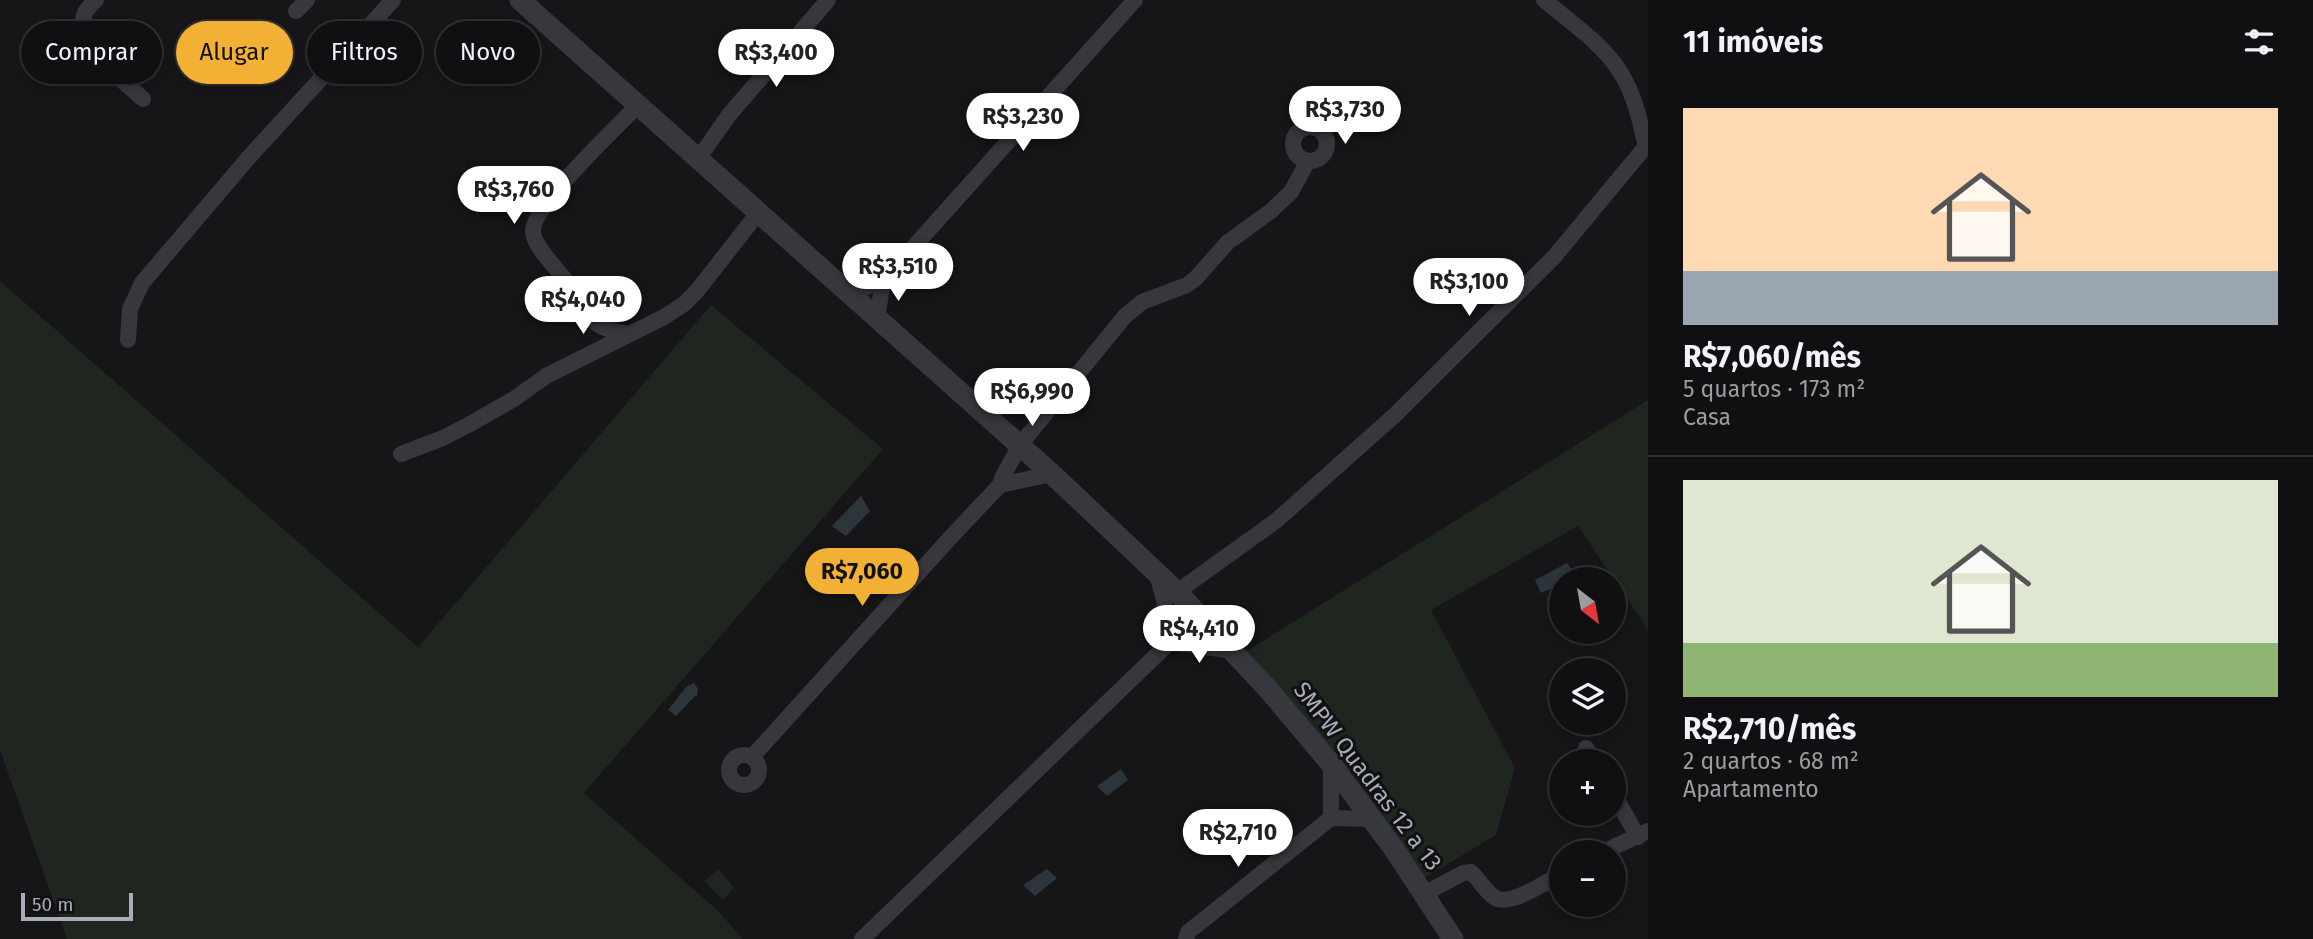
<!DOCTYPE html>
<html lang="pt">
<meta charset="utf-8">
<style>
:root{--surface:#101012;--page:#19191b;--text:#f1f3f6;--muted:#9c9d9f;--line:#303032;--accent:#f2b134}
body{margin:0;font-family:"Fira Sans",sans-serif;background:var(--page);color:var(--text);height:100vh;display:flex;flex-direction:column;font-size:26px;white-space:nowrap}
*{box-sizing:border-box;margin:0}
p{font-size:23px;color:var(--muted)}
.icon{flex:none;width:38px;height:38px;fill:none;stroke:currentColor;stroke-width:2;stroke-linecap:round;stroke-linejoin:round}
.map{position:relative;flex:1;overflow:hidden}
.drawer{display:flex;flex-direction:column;background:var(--surface);width:665px}
.drawer>*{flex:none}
.guide{position:absolute;left:21px;top:21px;width:665px;height:63px;display:flex;gap:14px}
.needle{width:46px;rotate:149deg}
.fabs{position:absolute;left:1549px;top:567px;display:grid;gap:14px}
.fabs a{display:grid;place-items:center;width:77px;height:77px;border-radius:50%;background:var(--surface);box-shadow:0 4px 10px #0003,0 0 0 2px var(--line);font-size:35px}
.scale{position:absolute;left:21px;bottom:18px;width:112px;box-sizing:border-box;padding-left:7px;border:4px solid #a8adb8;border-top:0;font-size:19px;line-height:24px;white-space:nowrap;color:#a8adb8;-webkit-text-stroke:5px #111113;paint-order:stroke}
.price{position:absolute;translate:-50% -60px;padding:0 16px;border-radius:24px;background:#fff;color:#222;font-size:23px;line-height:46px;filter:drop-shadow(0 2px 4px #0008)}
.price::after{content:'';position:absolute;left:50%;top:42px;width:21px;height:16px;margin-left:-10px;background:inherit;clip-path:polygon(0 0,100% 0,50% 100%)}
.price.on{background:var(--accent);color:#111}
ul{padding:0;list-style:none}
li{display:grid;align-content:center;gap:14px;height:371px;padding:0 35px}
li+li{border-top:2px solid var(--line)}
li span{display:grid;place-items:center;height:217px;border-radius:0px;color:#555}
li>.icon{margin-inline-start:auto}
span .icon{width:126px;height:126px;fill:#fffc;stroke-width:1}
li b{font-size:30px}
h2{display:flex;justify-content:space-between;align-items:center;height:84px;padding:0 35px;font-size:30px}
.tag{padding:0 24px;border-radius:32px;background:var(--surface);box-shadow:0 4px 10px #0003,0 0 0 2px var(--line);font-size:24px;line-height:63px}
.tag.on{background:var(--accent);color:#111}
main{display:flex;flex:1;min-height:0}
.map>svg:first-child{display:block}
.green{fill:#1e261f}
.water{fill:#2c353c}
.lines{fill:none;stroke-linecap:round;stroke-linejoin:round}
.minor{stroke:#37383d;stroke-width:16}
.tertiary{stroke:#37383d;stroke-width:21}
.labels{text-anchor:middle;stroke-width:6;stroke-linejoin:round;paint-order:stroke}
.street-label{font-size:23px;fill:#a8adb8;stroke:#111113}
</style>
<main>
<div class="map">
<svg width="1648" height="939" viewBox="0 0 1648 939">
<rect width="100%" height="100%" fill="#161618"/>
<g class="green">
<polygon points="0,281 418,647 711,305 883,449 584,793 717,910 743,939 67,939 0,750"/>
<polygon points="1648,400 1648,630 1578,526 1431,610 1515,768 1496,835 1416,883 1239,656"/>
<polygon points="719,869 734,888 723,900 704,881"/>
</g>
<g class="water">
<polygon points="861,496 870,511 846,536 832,526"/>
<polygon points="1567,563 1577,576 1571,579 1561,579 1561,584 1541,593 1535,580"/>
<polygon points="694,683 698,689 697,697 695,696 676,716 668,710 686,687"/>
<polygon points="1121,769 1128,780 1107,796 1097,786"/>
<polygon points="1047,869 1057,878 1035,896 1023,885"/>
</g>
<g class="lines">
<g class="minor">
<path d="M 96,0 C 92,4 87,8 85,13 C 71,43 125,82 143,99"/>
<polyline points="296,11 307,0"/>
<circle cx="1310" cy="144" r="17"/>
<polyline points="698,159 729,115 828,0"/>
<polyline points="850,293 883,281 1135,0"/>
<polyline points="877,319 883,281"/>
<path d="M 628,334 C 618,332 606,330 597,324 C 584,315 575,294 566,281 C 557,268 534,247 533,232 C 530,208 618,126 638,105"/>
<polyline points="128,340 130,309 142,283 250,156 393,0"/>
<polyline points="401,454 443,438 470,424 514,399 546,376 664,317 684,304 697,291 758,213"/>
<polyline points="1000,485 1052,474"/>
<polyline points="1157,574 1164,600 1170,642"/>
<path d="M 1177,592 L 1277,520 L 1396,414 L 1554,257 L 1646,146 C 1640,121 1635,97 1622,75 C 1605,45 1570,22 1544,0"/>
<polyline points="1170,642 1234,651"/>
<polyline points="1586,748 1594,761"/>
<circle cx="744" cy="770" r="15"/>
<polyline points="752,757 950,538 1000,485 1003,476 1020,445 1125,316 1142,302 1187,285 1196,278 1228,242 1271,211 1291,192 1308,161"/>
<polyline points="1331,764 1331,818"/>
<polyline points="1614,795 1638,837"/>
<polyline points="1603,852 1648,831"/>
<path d="M 1424,894 L 1463,873 L 1471,872 C 1479,879 1485,891 1494,897 C 1509,908 1546,882 1561,874"/>
<polyline points="862,939 1170,642"/>
<polyline points="1186,939 1188,932 1197,925 1331,818 1371,819"/>
</g>
<polyline class="tertiary" points="520,0 1052,474 1177,592 1268,689 1331,764 1394,849 1453,939"/>
</g>
<g class="labels">
<g class="street-label">
<text transform="translate(1368 776) rotate(53)" y="8">SMPW Quadras 12 a 13</text>
</g>
</g>
</svg>
<div class="fabs">
<a><svg class="needle" viewBox="-14 -14 28 28"><path d="M0-13l5 13h-10z" fill="#e53935"/><path d="M0 13l5-13h-10z" fill="#9c9d9f"/></svg></a>
<a><svg class="icon" aria-label="layers" viewBox="0 0 24 24"><path d="M12 4l9 5-9 5-9-5zM3 14l9 5 9-5"/></svg></a>
<a>+</a>
<a>−</a>
</div>
<div class="scale">50 m</div>
<b class="price" style="left:776px;top:89px">R$3,400</b>
<b class="price" style="left:1345px;top:146px">R$3,730</b>
<b class="price" style="left:1023px;top:153px">R$3,230</b>
<b class="price" style="left:514px;top:226px">R$3,760</b>
<b class="price" style="left:898px;top:303px">R$3,510</b>
<b class="price" style="left:1469px;top:318px">R$3,100</b>
<b class="price" style="left:583px;top:336px">R$4,040</b>
<b class="price" style="left:1032px;top:428px">R$6,990</b>
<b class="price on" style="left:862px;top:608px">R$7,060</b>
<b class="price" style="left:1199px;top:665px">R$4,410</b>
<b class="price" style="left:1238px;top:869px">R$2,710</b>
<div class="guide">
<a class="tag">Comprar</a>
<a class="tag on">Alugar</a>
<a class="tag">Filtros</a>
<a class="tag">Novo</a>
</div>
</div>
<section class="drawer">
<h2>11 imóveis<svg class="icon" aria-label="filters" viewBox="0 0 24 24"><path d="M4 7h16M4 17h16"/><circle cx="9" cy="7" r="2"/><circle cx="15" cy="17" r="2"/></svg></h2>
<ul>
<li><span style="background:linear-gradient(#ffd9b3 75%,#9aa5b1 0)"><svg class="icon" aria-label="home" viewBox="0 0 24 24"><path d="M3 11l9-7 9 7M6 9v11h12V9"/></svg></span><div><b>R$7,060/mês</b><p>5 quartos · 173 m²</p><p>Casa</p></div></li>
<li><span style="background:linear-gradient(#dfe7d0 75%,#8fb573 0)"><svg class="icon" aria-label="home" viewBox="0 0 24 24"><path d="M3 11l9-7 9 7M6 9v11h12V9"/></svg></span><div><b>R$2,710/mês</b><p>2 quartos · 68 m²</p><p>Apartamento</p></div></li>
</ul>
</section>
</main>
